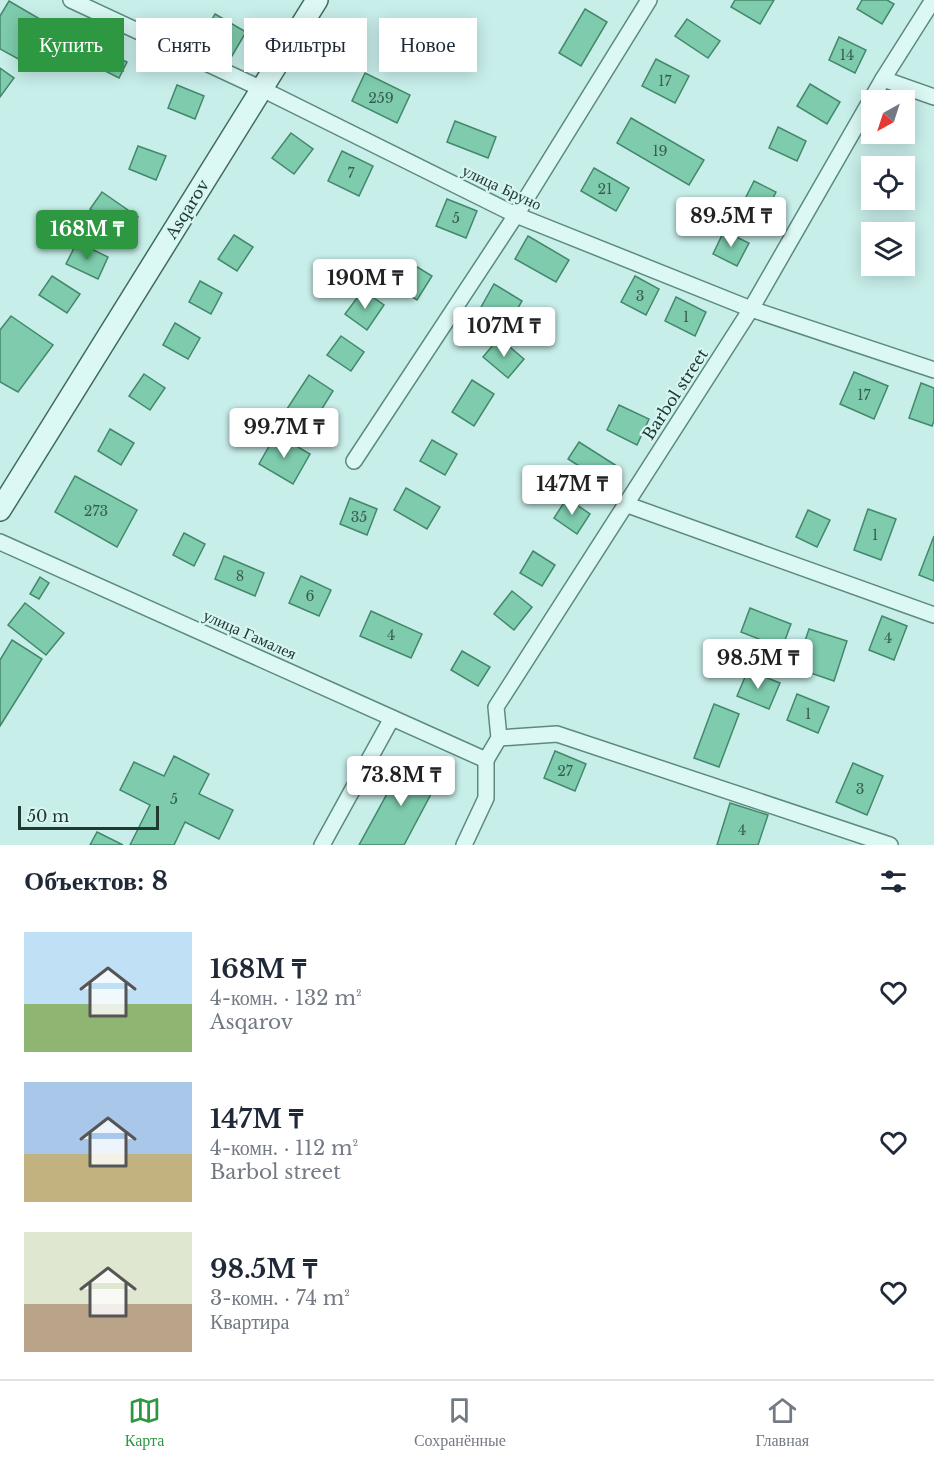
<!DOCTYPE html>
<html lang="ru">
<meta charset="utf-8">
<style>
:root{--surface:#fff;--page:#f6f6f7;--text:#1f2937;--muted:#747a83;--line:#e0e1e3;--accent:#2e9741}
body{margin:0;font-family:"Libre Baskerville",serif;background:var(--page);color:var(--text);height:100vh;display:flex;flex-direction:column;font-size:22px;white-space:nowrap}
*{box-sizing:border-box;margin:0}
p{font-size:20px;color:var(--muted)}
.icon{flex:none;width:33px;height:33px;fill:none;stroke:currentColor;stroke-width:2;stroke-linecap:round;stroke-linejoin:round}
.map{position:relative;height:845px;overflow:hidden}
.panel{display:flex;flex-direction:column;background:var(--surface);flex:1}
.panel>*{flex:none}
.guide{position:absolute;left:18px;top:18px;width:600px;height:54px;display:flex;gap:12px}
.needle{width:39px;rotate:219deg}
.fabs{position:absolute;left:861px;top:90px;display:grid;gap:12px}
.fabs a{display:grid;place-items:center;width:54px;height:54px;border-radius:0px;background:var(--surface);box-shadow:0 3px 15px #0003;font-size:30px}
.scale{position:absolute;left:18px;bottom:15px;width:141px;box-sizing:border-box;padding-left:6px;border:3px solid #203a32;border-top:0;font-size:16px;line-height:21px;white-space:nowrap;color:#203a32;-webkit-text-stroke:4px #d7f5f2;paint-order:stroke}
.price{position:absolute;translate:-50% -51px;padding:0 14px;border-radius:6px;background:#fff;color:#222;font-size:20px;line-height:39px;filter:drop-shadow(0 2px 3px #0008)}
.price::after{content:'';position:absolute;left:50%;top:36px;width:18px;height:14px;margin-left:-9px;background:inherit;clip-path:polygon(0 0,100% 0,50% 100%)}
.price.active{background:var(--accent);color:#fff}
ul{padding:0;list-style:none}
li{display:flex;align-items:center;gap:18px;height:150px;padding:0 24px}
li span{display:grid;place-items:center;flex:none;width:168px;height:120px;border-radius:0px;color:#555}
li>.icon{margin-inline-start:auto}
span .icon{width:72px;height:72px;fill:#fffc;stroke-width:1}
li b{font-size:26px}
h2{display:flex;justify-content:space-between;align-items:center;height:72px;padding:0 24px;font-size:26px}
.chip{padding:0 21px;border-radius:0px;background:var(--surface);box-shadow:0 3px 15px #0003;font-size:21px;line-height:54px}
.chip.active{background:var(--accent);color:#fff}
.menu{display:flex;justify-content:space-around;align-items:center;height:84px;border-top:2px solid var(--line);background:var(--surface);font-size:16px;color:var(--muted)}
.menu a{display:grid;justify-items:center;gap:3px}
.menu .active{color:var(--accent)}
.map>svg:first-child{display:block}
.building{fill:#7ecbad;stroke:#43886b;stroke-width:1.5}
.lines{fill:none;stroke-linecap:round;stroke-linejoin:round}
.street-casing{stroke:#5d8a7d;stroke-width:18}
.secondary-casing{stroke:#406b5e;stroke-width:24}
.street{stroke:#dbf8f5;stroke-width:15}
.secondary{stroke:#dbf8f5;stroke-width:21}
.labels{text-anchor:middle;stroke-width:4.5;stroke-linejoin:round;paint-order:stroke}
.number-label{font-size:14px;fill:#385e51}
.street-label{font-size:16px;fill:#203a32;stroke:#d7f5f2}
</style>
<div class="map">
<svg width="934" height="845" viewBox="0 0 934 845">
<rect width="100%" height="100%" fill="#c8eeea"/>
<g class="building">
<polygon points="735,0 774,0 760,24 731,7"/>
<polygon points="862,0 887,0 894,4 882,24 857,9"/>
<polygon points="9,1 45,22 22,61 0,49 0,16"/>
<polygon points="585,9 607,22 581,66 559,53"/>
<polygon points="215,14 246,32 232,56 201,38"/>
<polygon points="687,19 720,41 708,58 675,36"/>
<polygon points="839,37 866,50 855,73 829,60"/>
<polygon points="110,53 127,62 119,78 101,69"/>
<polygon points="656,59 689,76 675,103 642,86"/>
<polygon points="0,68 14,78 0,97"/>
<polygon points="365,73 410,95 397,123 352,101"/>
<polygon points="810,84 840,102 827,124 797,106"/>
<polygon points="177,85 204,96 195,119 168,108"/>
<polygon points="631,118 704,160 689,185 617,143"/>
<polygon points="455,121 496,137 488,158 447,142"/>
<polygon points="778,127 806,141 797,161 769,148"/>
<polygon points="291,133 313,149 294,174 272,158"/>
<polygon points="138,146 166,156 156,180 129,169"/>
<polygon points="342,151 373,166 359,196 328,181"/>
<polygon points="594,168 629,188 616,211 581,191"/>
<polygon points="754,181 776,192 767,210 745,199"/>
<polygon points="102,192 138,217 127,233 90,209"/>
<polygon points="447,199 477,211 466,238 436,226"/>
<polygon points="724,231 749,243 737,266 713,254"/>
<polygon points="234,235 253,247 237,271 218,259"/>
<polygon points="528,236 569,260 556,282 515,259"/>
<polygon points="77,242 108,257 98,279 66,264"/>
<polygon points="409,262 432,276 417,300 394,286"/>
<polygon points="52,276 80,294 67,313 39,295"/>
<polygon points="635,276 659,289 646,315 621,302"/>
<polygon points="200,281 222,293 211,314 189,302"/>
<polygon points="494,284 522,301 508,325 480,309"/>
<polygon points="363,290 384,305 367,330 345,314"/>
<polygon points="676,297 706,312 695,336 665,321"/>
<polygon points="11,316 53,345 18,392 0,382 0,330"/>
<polygon points="175,323 200,338 188,359 163,345"/>
<polygon points="341,336 364,352 351,371 327,355"/>
<polygon points="499,338 524,359 508,378 483,357"/>
<polygon points="854,372 888,386 874,419 840,404"/>
<polygon points="144,374 165,388 150,410 129,396"/>
<polygon points="309,375 333,391 310,428 285,412"/>
<polygon points="472,380 494,394 474,426 452,412"/>
<polygon points="921,383 934,388 934,421 932,426 909,418"/>
<polygon points="619,405 649,419 637,445 607,430"/>
<polygon points="110,429 134,443 121,465 98,451"/>
<polygon points="276,434 310,454 293,484 259,464"/>
<polygon points="432,440 457,454 445,475 420,461"/>
<polygon points="579,442 620,468 609,485 568,459"/>
<polygon points="75,476 137,510 117,547 55,512"/>
<polygon points="406,488 440,507 427,529 394,510"/>
<polygon points="350,498 377,509 367,535 340,524"/>
<polygon points="567,498 590,514 577,534 554,518"/>
<polygon points="868,509 896,519 881,560 854,550"/>
<polygon points="808,510 830,520 817,547 796,537"/>
<polygon points="184,533 205,544 194,566 173,555"/>
<polygon points="934,536 934,581 919,575"/>
<polygon points="533,551 555,565 542,586 520,573"/>
<polygon points="224,556 264,573 255,596 215,579"/>
<polygon points="301,576 331,590 319,616 289,603"/>
<polygon points="40,577 49,583 39,599 30,594"/>
<polygon points="512,591 532,607 514,630 494,614"/>
<polygon points="25,603 64,633 46,655 8,625"/>
<polygon points="750,608 791,624 782,648 741,632"/>
<polygon points="371,611 422,634 411,658 360,636"/>
<polygon points="882,616 907,626 894,660 869,650"/>
<polygon points="809,629 847,641 834,681 796,668"/>
<polygon points="12,640 42,659 0,726 0,660"/>
<polygon points="462,651 490,667 478,686 451,670"/>
<polygon points="748,670 780,683 769,709 737,696"/>
<polygon points="797,694 829,707 818,733 787,720"/>
<polygon points="714,704 739,714 719,767 694,758"/>
<polygon points="555,751 586,764 575,791 544,778"/>
<polygon points="174,756 209,774 199,794 233,810 219,839 185,822 174,845 130,845 150,805 120,790 134,762 164,776"/>
<polygon points="405,761 439,779 404,845 359,845"/>
<polygon points="853,763 883,776 867,815 836,802"/>
<polygon points="730,803 768,815 758,845 717,845"/>
<polygon points="97,832 123,845 90,845"/>
</g>
<g class="lines">
<g class="street-casing">
<g id="street">
<polyline points="71,0 262,89 516,215 751,309 934,370"/>
<polyline points="883,79 934,97"/>
<polyline points="354,461 516,215 649,0"/>
<polyline points="625,504 934,615"/>
<polyline points="0,542 486,760"/>
<polyline points="499,738 557,734 890,845"/>
<polyline points="322,845 392,718"/>
<polyline points="464,845 486,798 486,760 499,738 496,707 751,309 883,79 933,0"/>
</g>
</g>
<g class="secondary-casing">
<polyline id="secondary" points="0,510 317,0"/>
</g>
<use href="#street" class="street"/>
<use href="#secondary" class="secondary"/>
</g>
<g class="labels">
<g class="number-label">
<text x="847" y="60">14</text>
<text x="665" y="86">17</text>
<text x="381" y="103">259</text>
<text x="660" y="156">19</text>
<text x="351" y="178">7</text>
<text x="605" y="194">21</text>
<text x="456" y="223">5</text>
<text x="640" y="301">3</text>
<text x="686" y="322">1</text>
<text x="864" y="400">17</text>
<text x="96" y="516">273</text>
<text x="359" y="522">35</text>
<text x="875" y="540">1</text>
<text x="240" y="581">8</text>
<text x="310" y="601">6</text>
<text x="391" y="640">4</text>
<text x="888" y="643">4</text>
<text x="808" y="719">1</text>
<text x="565" y="776">27</text>
<text x="860" y="794">3</text>
<text x="174" y="804">5</text>
<text x="742" y="835">4</text>
</g>
<g class="street-label">
<text transform="translate(502 187) rotate(25)" y="6">улица Бруно</text>
<text transform="translate(187 209) rotate(-58)" y="6">Asqarov</text>
<text transform="translate(675 394) rotate(-57)" y="6">Barbol street</text>
<text transform="translate(250 634) rotate(24)" y="6">улица Гамалея</text>
</g>
</g>
</svg>
<div class="fabs">
<a><svg class="needle" viewBox="-14 -14 28 28"><path d="M0-13l5 13h-10z" fill="#e53935"/><path d="M0 13l5-13h-10z" fill="#747a83"/></svg></a>
<a><svg class="icon" aria-label="locate" viewBox="0 0 24 24"><circle cx="12" cy="12" r="6"/><path d="M12 2v4M12 18v4M2 12h4M18 12h4"/></svg></a>
<a><svg class="icon" aria-label="layers" viewBox="0 0 24 24"><path d="M12 4l9 5-9 5-9-5zM3 14l9 5 9-5"/></svg></a>
</div>
<div class="scale">50 m</div>
<b class="price" style="left:731px;top:248px">89.5M ₸</b>
<b class="price active" style="left:87px;top:261px">168M ₸</b>
<b class="price" style="left:365px;top:310px">190M ₸</b>
<b class="price" style="left:504px;top:358px">107M ₸</b>
<b class="price" style="left:284px;top:459px">99.7M ₸</b>
<b class="price" style="left:572px;top:516px">147M ₸</b>
<b class="price" style="left:758px;top:690px">98.5M ₸</b>
<b class="price" style="left:401px;top:807px">73.8M ₸</b>
<div class="guide">
<a class="chip active">Купить</a>
<a class="chip">Снять</a>
<a class="chip">Фильтры</a>
<a class="chip">Новое</a>
</div>
</div>
<section class="panel">
<h2>Объектов: 8<svg class="icon" aria-label="filters" viewBox="0 0 24 24"><path d="M4 7h16M4 17h16"/><circle cx="9" cy="7" r="2"/><circle cx="15" cy="17" r="2"/></svg></h2>
<ul>
<li><span style="background:linear-gradient(#bfe0f5 60%,#8fb573 0)"><svg class="icon" aria-label="home" viewBox="0 0 24 24"><path d="M3 11l9-7 9 7M6 9v11h12V9"/></svg></span><div><b>168M ₸</b><p>4-комн. · 132 m²</p><p>Asqarov</p></div><svg class="icon" aria-label="heart" viewBox="0 0 24 24"><path d="M12 20l-8-8c-3-5 5-10 8-4 3-6 11-1 8 4z"/></svg></li>
<li><span style="background:linear-gradient(#a9c7e8 60%,#c2b280 0)"><svg class="icon" aria-label="home" viewBox="0 0 24 24"><path d="M3 11l9-7 9 7M6 9v11h12V9"/></svg></span><div><b>147M ₸</b><p>4-комн. · 112 m²</p><p>Barbol street</p></div><svg class="icon" aria-label="heart" viewBox="0 0 24 24"><path d="M12 20l-8-8c-3-5 5-10 8-4 3-6 11-1 8 4z"/></svg></li>
<li><span style="background:linear-gradient(#dfe7d0 60%,#b9a48a 0)"><svg class="icon" aria-label="home" viewBox="0 0 24 24"><path d="M3 11l9-7 9 7M6 9v11h12V9"/></svg></span><div><b>98.5M ₸</b><p>3-комн. · 74 m²</p><p>Квартира</p></div><svg class="icon" aria-label="heart" viewBox="0 0 24 24"><path d="M12 20l-8-8c-3-5 5-10 8-4 3-6 11-1 8 4z"/></svg></li>
</ul>
</section>
<nav class="menu">
<a class="active"><svg class="icon" aria-label="map" viewBox="0 0 24 24"><path d="M3 6l6-2 6 2 6-2v14l-6 2-6-2-6 2zM9 4v14M15 6v14"/></svg>Карта</a>
<a><svg class="icon" aria-label="saved" viewBox="0 0 24 24"><path d="M7 4h10v16l-5-4-5 4z"/></svg>Сохранённые</a>
<a><svg class="icon" aria-label="home" viewBox="0 0 24 24"><path d="M3 11l9-7 9 7M6 9v11h12V9"/></svg>Главная</a>
</nav>
